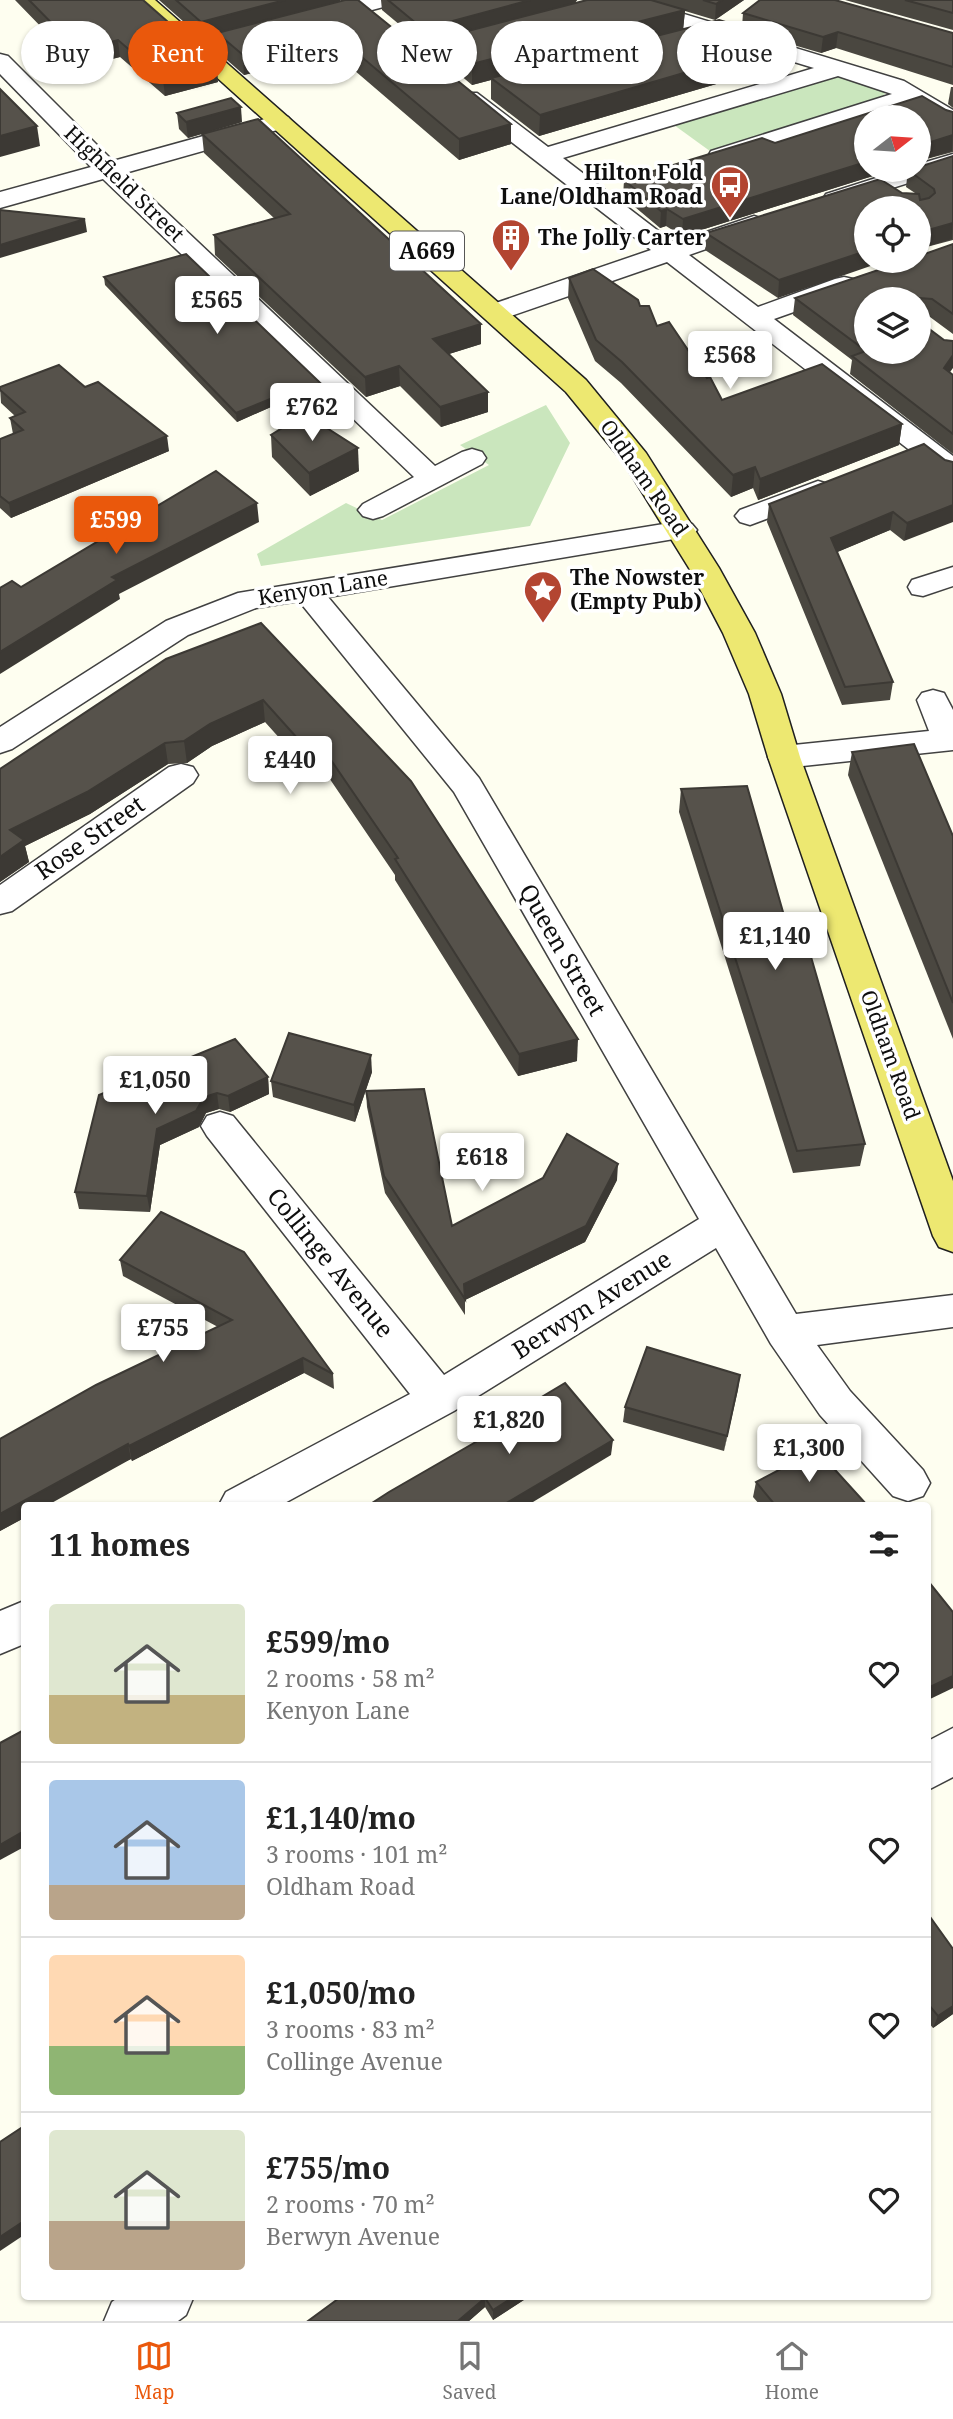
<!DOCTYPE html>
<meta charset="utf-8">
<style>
:root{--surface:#fff;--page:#f6f6f6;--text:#222;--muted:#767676;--line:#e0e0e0;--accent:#ea580c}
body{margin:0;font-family:"Noto Serif",serif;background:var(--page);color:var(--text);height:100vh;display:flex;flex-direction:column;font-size:26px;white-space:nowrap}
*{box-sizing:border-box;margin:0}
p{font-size:23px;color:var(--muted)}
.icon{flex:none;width:38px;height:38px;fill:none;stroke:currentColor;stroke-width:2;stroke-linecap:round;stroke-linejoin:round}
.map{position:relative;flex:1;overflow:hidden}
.sheet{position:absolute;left:21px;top:1502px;width:910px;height:798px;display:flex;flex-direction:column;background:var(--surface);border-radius:7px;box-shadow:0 2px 5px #0004}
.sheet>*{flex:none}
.hud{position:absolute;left:21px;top:21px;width:912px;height:63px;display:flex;gap:14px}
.needle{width:46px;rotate:73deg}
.tools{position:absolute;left:854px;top:105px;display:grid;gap:14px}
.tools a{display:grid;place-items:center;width:77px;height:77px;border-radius:50%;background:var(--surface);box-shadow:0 2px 5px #0004;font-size:35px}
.price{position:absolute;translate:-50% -60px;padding:0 16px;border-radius:7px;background:#fff;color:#222;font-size:23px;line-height:46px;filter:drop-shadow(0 2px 4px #0008)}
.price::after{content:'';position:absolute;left:50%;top:42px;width:21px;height:16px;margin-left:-10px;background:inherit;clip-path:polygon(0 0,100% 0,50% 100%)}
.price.selected{background:var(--accent);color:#fff}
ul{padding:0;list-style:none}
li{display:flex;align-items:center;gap:21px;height:175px;padding:0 28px}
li+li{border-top:2px solid var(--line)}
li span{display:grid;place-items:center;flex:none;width:196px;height:140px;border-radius:7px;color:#555}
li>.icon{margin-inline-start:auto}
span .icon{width:84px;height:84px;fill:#fffc;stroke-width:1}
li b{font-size:30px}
h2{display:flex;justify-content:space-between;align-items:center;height:84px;padding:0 28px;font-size:30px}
.chip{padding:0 24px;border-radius:32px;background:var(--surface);box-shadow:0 2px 5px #0004;font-size:24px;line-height:63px}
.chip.selected{background:var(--accent);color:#fff}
.tabs{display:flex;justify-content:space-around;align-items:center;height:98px;border-top:2px solid var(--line);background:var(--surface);font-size:19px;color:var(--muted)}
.tabs a{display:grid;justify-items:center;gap:4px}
.tabs .selected{color:var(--accent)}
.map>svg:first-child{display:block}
.green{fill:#cae6bd}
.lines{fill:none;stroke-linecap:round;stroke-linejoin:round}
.minor-casing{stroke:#414141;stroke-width:3}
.major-casing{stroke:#1f1f1f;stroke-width:3}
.minor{fill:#fff;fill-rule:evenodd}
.major{fill:#ede871;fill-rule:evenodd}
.wall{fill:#4a4740}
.shaded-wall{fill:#3c3934}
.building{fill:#56524b;stroke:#3c3934;stroke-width:2;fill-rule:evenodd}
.labels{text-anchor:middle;stroke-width:7;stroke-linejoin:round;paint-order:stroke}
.far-poi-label{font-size:21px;font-weight:bold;fill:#0e0e0e;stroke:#fff;text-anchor:start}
.far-street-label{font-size:21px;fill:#0e0e0e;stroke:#fff}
.shield{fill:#fff;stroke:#565656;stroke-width:2}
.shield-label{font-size:23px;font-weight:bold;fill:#0e0e0e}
.street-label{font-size:24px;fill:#0e0e0e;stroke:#fff}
</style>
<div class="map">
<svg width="953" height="2321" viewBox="0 0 953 2321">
<rect width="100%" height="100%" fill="#fefef0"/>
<g class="green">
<polygon points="843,73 887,89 882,99 714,154 674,125"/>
<polygon points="546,405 570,443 530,526 261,566 257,554 346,503 382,520 489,465 460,445"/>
</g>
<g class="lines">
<g class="minor-casing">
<g id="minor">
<polygon points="357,0 394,0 391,5 197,56 189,54 186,49 189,44"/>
<polygon points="604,0 638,0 904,81 953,110 953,127 945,125 909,104 729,161 720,163 711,161 708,156 711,151 892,94 838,76 563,158 674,243 745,219 754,216 763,219 767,224 763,229 689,255 758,307 835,279 844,277 853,279 857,285 853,291 774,319 953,456 953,479 943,476 667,262 505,318 496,320 487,318 483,312 487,306 651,250 461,103 457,98 461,93 477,93 548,147 814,68 607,5"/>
<polygon points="493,29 501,31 504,36 501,41 419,63 411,61 408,56 411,51"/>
<polygon points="0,54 8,56 113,161 272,117 280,115 288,117 292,122 288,127 125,173 435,466 462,452 472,449 482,452 486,458 482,464 383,516 373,519 363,516 358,510 363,504 414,477 103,179 0,208 0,192 91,167 0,74"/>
<polygon points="953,154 953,169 835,206 826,204 823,199 826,194 901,170 919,170 919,164"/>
<polygon points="818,481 828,484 833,490 828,496 750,525 740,522 735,516 740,510"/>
<polygon points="682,521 692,524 697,530 692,536 328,597 479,778 796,1314 953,1295 953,1327 817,1345 850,1391 923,1470 930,1483 923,1496 908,1501 893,1496 820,1415 771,1344 716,1248 454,1411 281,1505 219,1505 226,1492 410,1394 207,1136 201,1126 207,1116 220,1112 233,1116 444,1375 699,1219 454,792 299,601 256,608 188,635 12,749 0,753 0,727 166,621 238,593"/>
<polygon points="953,567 953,586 923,596 912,594 908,587 912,580"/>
<polygon points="933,690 944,693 953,710 953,750 784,768 772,765 768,757 772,749 784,746 929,731 917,700 922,693"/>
<polygon points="181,764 193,767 198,775 193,783 12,911 0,914 0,885 169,767"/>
<polygon points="24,1601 24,1644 0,1654 0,1611"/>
<polygon points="953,1728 953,1777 928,1790 928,1741"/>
<polygon points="120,2296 194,2296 186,2315 178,2321 104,2321 112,2302"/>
</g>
</g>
<g class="major-casing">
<polygon id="major" points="131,0 155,0 586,380 646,453 719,568 755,633 781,694 800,757 953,1181 953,1252 939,1247 933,1236 768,757 749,694 723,633 689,568 624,463 566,392"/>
</g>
<use href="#minor" class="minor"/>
<use href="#major" class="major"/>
</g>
<g class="wall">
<polygon points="15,0 143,0 218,82 165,96 120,57 80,67"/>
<polygon points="159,0 340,0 340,1 511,144 459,160 333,52 244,75 219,53 217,34 202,38"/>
<polygon points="381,0 577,0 574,4 587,0 744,0 715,20 685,11 683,29 742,27 743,13 953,33 953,85 836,48 821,53 790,44 788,63 539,136 491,99 491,80 472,85 441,59 441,40 424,45 382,10"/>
<polygon points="845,0 953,0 953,30"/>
<polygon points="951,87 953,87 953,108 948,104"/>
<polygon points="946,110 953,112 953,152 919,161 919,117 866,170 892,170 682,236 666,226 660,228 623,197 624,180 775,143"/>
<polygon points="177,113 242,122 188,138 179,129"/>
<polygon points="202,134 481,344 449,354 488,412 441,427 400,386 366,397 215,255 214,235 275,219 204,153"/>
<polygon points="953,156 953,240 919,249 919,208 778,298 705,250 706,233 902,193 915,193 906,187 908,170"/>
<polygon points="953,244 953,334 930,317 920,315 920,322 950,373 953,375 953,454 850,374 852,360 793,315 795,298"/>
<polygon points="104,277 336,398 337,407 308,416 359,471 310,496 272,457 271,435 294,421 290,422 280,403 237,422 105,285"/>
<polygon points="569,278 640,306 722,400 902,424 899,445 758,500 753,488 731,497 621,383 595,361 568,298"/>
<polygon points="0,387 85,387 169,451 11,518 0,508 0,439 13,434 10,418 15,416 1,403"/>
<polygon points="945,460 904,541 890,530 837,552 893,682 890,700 842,705 767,522 769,504"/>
<polygon points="261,623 577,1061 518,1076 395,880 395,875 321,766 309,771 265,722 212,746 187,763 168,764 90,814 25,846 29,862 0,882 0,769"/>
<polygon points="852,752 953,836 953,1039 848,775"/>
<polygon points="681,789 787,926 865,1144 860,1166 793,1173 679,812"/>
<polygon points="372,1072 355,1122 273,1097 271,1081"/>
<polygon points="268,1077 269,1094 230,1112 219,1109 206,1113 199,1127 160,1145 150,1212 79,1209 75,1192 99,1095"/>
<polygon points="366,1091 452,1226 617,1180 585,1242 465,1300 465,1315 385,1193 367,1107"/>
<polygon points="120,1260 333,1374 334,1389 304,1373 132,1461 131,1459 24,1505 24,1518 0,1531 0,1439 218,1327 123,1276"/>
<polygon points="740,1375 724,1451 623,1422 625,1407"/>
<polygon points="756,1482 867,1505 760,1505 753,1497"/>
<polygon points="928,1914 953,1949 953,2014 933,2028 928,2022"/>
<polygon points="342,2296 530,2296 493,2320 485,2307 469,2321 308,2321"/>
</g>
<g class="shaded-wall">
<polygon points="285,0 340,0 340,2 202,38 201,22"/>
<polygon points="530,0 577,0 573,5 441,38 441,40 424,45 423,29"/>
<polygon points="722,0 744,0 715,20 716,4"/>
<polygon points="685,10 683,31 491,78 491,80 472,85 472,64"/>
<polygon points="332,32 333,52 244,75 243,55"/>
<polygon points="838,32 836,48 821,53 823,37"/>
<polygon points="118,40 120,57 80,67 78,50"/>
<polygon points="790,42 788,63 539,136 540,115"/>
<polygon points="217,65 218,82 165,96 163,79"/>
<polygon points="241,107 242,122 188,138 186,122"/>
<polygon points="511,124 511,144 459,160 459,139"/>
<polygon points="37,126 40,146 0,157 0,136"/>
<polygon points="953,135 952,151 919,161 919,150 921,145"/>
<polygon points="866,162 866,170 892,170 682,236 683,219"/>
<polygon points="667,209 666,226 660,228 661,211"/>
<polygon points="85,219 87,232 0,258 0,245"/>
<polygon points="953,223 952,239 919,249 921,232"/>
<polygon points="866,251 866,261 885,261 778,298 779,280"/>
<polygon points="481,324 481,344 433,359 433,339"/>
<polygon points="953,355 953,368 940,386 944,368"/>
<polygon points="399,366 400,386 366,397 365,377"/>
<polygon points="488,392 488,412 441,427 440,407"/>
<polygon points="280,395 280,403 237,422 236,413"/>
<polygon points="336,398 337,407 290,422 289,414"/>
<polygon points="902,424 899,445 758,500 760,479"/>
<polygon points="167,436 169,451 11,518 9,503"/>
<polygon points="358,448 359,471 310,496 309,473"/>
<polygon points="755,467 753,488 731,497 733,475"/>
<polygon points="257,503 259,522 119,594 120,599 0,674 0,652 112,577"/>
<polygon points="953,505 953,522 904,541 907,523"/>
<polygon points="893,512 890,530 828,556 831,538"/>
<polygon points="263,700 265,722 212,746 187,763 184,741 210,724"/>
<polygon points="165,743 168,764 90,814 25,846 29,862 0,882 0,857 10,830"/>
<polygon points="320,744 321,766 309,771 307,749"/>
<polygon points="578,1039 577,1061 518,1076 519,1054"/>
<polygon points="371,1055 372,1072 355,1122 354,1105"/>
<polygon points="268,1077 269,1094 230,1112 228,1096"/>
<polygon points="217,1093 219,1109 206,1113 199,1127 160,1145 150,1212 147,1196 157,1129 204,1097"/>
<polygon points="618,1164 617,1180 585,1242 465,1300 464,1284"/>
<polygon points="303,1358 304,1373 132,1461 129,1446"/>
<polygon points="740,1375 738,1390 724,1451 727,1436"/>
<polygon points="613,1440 611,1455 528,1505 503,1505"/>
<polygon points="128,1444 131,1459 48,1505 24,1505 24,1518 0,1531 0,1514"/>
<polygon points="953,1676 953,1688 928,1700 928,1688"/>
<polygon points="24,1831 24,1847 0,1860 0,1845"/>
<polygon points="953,2006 953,2014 933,2028 938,2016"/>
<polygon points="24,2221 24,2235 0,2251 0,2237"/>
<polygon points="515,2296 530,2296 493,2320 493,2310"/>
<polygon points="485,2298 485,2307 469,2321 458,2321"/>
</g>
<g class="building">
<polygon points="29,0 143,0 217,65 163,79 118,40 78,50"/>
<polygon points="176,0 285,0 201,22"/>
<polygon points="345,0 358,0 511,124 459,139 332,32 243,55 217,33"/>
<polygon points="388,0 530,0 423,29"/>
<polygon points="587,0 651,0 685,10 472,64 441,38"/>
<polygon points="703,0 722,0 716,4"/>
<polygon points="760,0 835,0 953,33 953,67 838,32 823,37 743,13"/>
<polygon points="905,0 953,0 953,13"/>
<polygon points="719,20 790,42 540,115 491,78"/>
<polygon points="0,89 37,126 0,136"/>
<polygon points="922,96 946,110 953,112 953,135 921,145 919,150 919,117 866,117 866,162 683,219 667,209 661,211 624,180 762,138 775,143"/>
<polygon points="231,98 241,107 186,122 177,113"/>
<polygon points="258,119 481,324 433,339 488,392 440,407 399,366 365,377 214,235 290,214 202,134"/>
<polygon points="953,156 953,223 921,232 919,241 919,208 866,208 866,251 779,280 706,233 880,179 902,193 919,194 920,200 929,198 935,193 934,189 908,170 919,170 919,167"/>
<polygon points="0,210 85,219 0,245"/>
<path d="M 953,244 L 953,314 L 932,299 L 920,298 L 920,322 L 944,340 L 953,341 L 953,355 L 944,368 L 953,375 L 953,434 L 852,356 L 866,351 L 795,298 L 905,261 L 919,261 L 919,256 ZM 866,299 L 919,299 L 919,352 L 866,352 Z"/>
<polygon points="186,254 336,398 289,414 280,395 236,413 104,277"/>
<polygon points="593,269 638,300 640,306 649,306 657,326 669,322 707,378 710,377 722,400 822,364 902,424 760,479 755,467 733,475 622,362 596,340 569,278"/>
<polygon points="59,365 85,387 98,382 167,436 9,503 0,496 0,439 23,430 10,418 25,412 0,390 0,387"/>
<polygon points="305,414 358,448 309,473 271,435"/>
<polygon points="924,444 945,460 953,462 953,505 907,523 893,512 831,538 893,682 845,687 769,504"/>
<polygon points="216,471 257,503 112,577 117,580 0,652 0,588 12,581 21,587"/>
<polygon points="261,623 411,781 578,1039 519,1054 395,859 398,858 320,744 307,749 263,700 210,724 184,741 165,743 87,792 10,830 24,840 0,857 0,769 166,659"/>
<polygon points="914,744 953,836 953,1003 852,752"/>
<polygon points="747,786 787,926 803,929 865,1144 797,1151 681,789"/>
<polygon points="289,1033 371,1055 354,1105 271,1081"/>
<polygon points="235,1039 268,1077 228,1096 217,1093 204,1097 196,1111 157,1129 147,1196 75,1192 99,1095"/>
<polygon points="424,1089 452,1226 543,1178 567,1134 618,1164 586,1226 464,1284 465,1299 384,1176 366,1091"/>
<polygon points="161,1212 244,1252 333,1374 303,1358 129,1446 128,1444 0,1514 0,1439 96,1385 232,1320 120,1260"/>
<polygon points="647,1347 740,1375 727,1436 625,1407"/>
<polygon points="565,1383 613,1440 503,1505 369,1505 389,1492 493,1432 490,1428"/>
<polygon points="817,1450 867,1505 775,1505 756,1482"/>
<polygon points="928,1581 953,1612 953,1676 928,1688"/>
<polygon points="24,1730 24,1831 0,1845 0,1743"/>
<polygon points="928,1914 953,1949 953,2006 938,2016 928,2004"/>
<polygon points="24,2126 24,2221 0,2237 0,2142"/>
<polygon points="342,2296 515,2296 493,2310 485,2298 458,2321 308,2321"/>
</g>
<defs>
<g id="bus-pin" transform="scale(2.0125)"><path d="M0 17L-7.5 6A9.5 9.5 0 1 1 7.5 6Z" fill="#b34531" stroke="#fff"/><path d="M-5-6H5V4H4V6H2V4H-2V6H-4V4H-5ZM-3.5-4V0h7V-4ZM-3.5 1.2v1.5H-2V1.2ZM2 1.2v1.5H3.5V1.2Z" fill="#fff"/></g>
<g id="building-pin" transform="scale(2.0125)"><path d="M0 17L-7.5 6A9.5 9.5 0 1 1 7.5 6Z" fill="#b34531" stroke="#fff"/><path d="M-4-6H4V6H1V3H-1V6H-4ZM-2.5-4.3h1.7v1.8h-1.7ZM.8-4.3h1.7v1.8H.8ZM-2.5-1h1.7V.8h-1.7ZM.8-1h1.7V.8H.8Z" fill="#fff"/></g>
<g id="sight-pin" transform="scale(2.0125)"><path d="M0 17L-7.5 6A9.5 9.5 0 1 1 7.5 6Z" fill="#b34531" stroke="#fff"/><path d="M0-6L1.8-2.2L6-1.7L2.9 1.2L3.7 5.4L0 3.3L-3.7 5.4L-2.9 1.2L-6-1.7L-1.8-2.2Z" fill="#fff"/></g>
</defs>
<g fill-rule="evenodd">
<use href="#bus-pin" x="730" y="185"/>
<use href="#building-pin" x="511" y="238"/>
<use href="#sight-pin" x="543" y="590"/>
</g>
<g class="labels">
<g class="far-poi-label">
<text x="703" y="180" text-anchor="end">Hilton Fold<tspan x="703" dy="24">Lane/Oldham Road</tspan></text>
<text x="538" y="245">The Jolly Carter</text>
<text x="570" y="585">The Nowster<tspan x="570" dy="24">(Empty Pub)</tspan></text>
</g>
<g class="far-street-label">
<text transform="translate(124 184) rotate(44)" y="7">Highfield Street</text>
<text transform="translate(644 478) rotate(55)" y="7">Oldham Road</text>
<text transform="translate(323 588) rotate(-9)" y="7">Kenyon Lane</text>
<text transform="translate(890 1055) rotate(70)" y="7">Oldham Road</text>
</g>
<rect class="shield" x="390" y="231.5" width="74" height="39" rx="5"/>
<g class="shield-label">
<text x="427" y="259">A669</text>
</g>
<g class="street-label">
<text transform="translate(90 838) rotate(-35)" y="8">Rose Street</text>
<text transform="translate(562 950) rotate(60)" y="8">Queen Street</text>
<text transform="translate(330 1263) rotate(51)" y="8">Collinge Avenue</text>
<text transform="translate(592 1305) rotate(-32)" y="8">Berwyn Avenue</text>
</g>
</g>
</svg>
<div class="tools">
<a><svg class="needle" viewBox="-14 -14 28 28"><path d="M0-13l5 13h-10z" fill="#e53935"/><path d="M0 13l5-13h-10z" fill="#767676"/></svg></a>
<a><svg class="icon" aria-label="locate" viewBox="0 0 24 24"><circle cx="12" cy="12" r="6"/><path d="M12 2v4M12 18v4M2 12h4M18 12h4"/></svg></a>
<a><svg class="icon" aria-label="layers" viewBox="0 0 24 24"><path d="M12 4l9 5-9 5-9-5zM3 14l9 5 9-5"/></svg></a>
</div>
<b class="price" style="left:217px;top:336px">£565</b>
<b class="price" style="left:730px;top:391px">£568</b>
<b class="price" style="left:312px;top:443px">£762</b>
<b class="price selected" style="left:116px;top:556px">£599</b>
<b class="price" style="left:290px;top:796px">£440</b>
<b class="price" style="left:775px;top:972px">£1,140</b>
<b class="price" style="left:155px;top:1116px">£1,050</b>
<b class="price" style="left:482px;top:1193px">£618</b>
<b class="price" style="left:163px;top:1364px">£755</b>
<b class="price" style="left:509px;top:1456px">£1,820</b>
<b class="price" style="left:809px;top:1484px">£1,300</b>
<div class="hud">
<a class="chip">Buy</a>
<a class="chip selected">Rent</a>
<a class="chip">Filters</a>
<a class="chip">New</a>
<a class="chip">Apartment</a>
<a class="chip">House</a>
</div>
<section class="sheet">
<h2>11 homes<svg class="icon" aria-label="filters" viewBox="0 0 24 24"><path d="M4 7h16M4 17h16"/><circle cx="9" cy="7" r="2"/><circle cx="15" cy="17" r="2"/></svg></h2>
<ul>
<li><span style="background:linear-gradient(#dfe7d0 65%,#c2b280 0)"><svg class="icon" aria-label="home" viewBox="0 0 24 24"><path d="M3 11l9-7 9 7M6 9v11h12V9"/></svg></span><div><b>£599/mo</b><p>2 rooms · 58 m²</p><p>Kenyon Lane</p></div><svg class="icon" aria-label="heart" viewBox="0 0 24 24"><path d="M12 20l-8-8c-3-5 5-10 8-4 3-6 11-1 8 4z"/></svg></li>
<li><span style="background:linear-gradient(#a9c7e8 75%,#b9a48a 0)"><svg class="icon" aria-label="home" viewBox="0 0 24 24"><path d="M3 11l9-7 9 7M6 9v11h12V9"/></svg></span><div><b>£1,140/mo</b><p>3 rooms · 101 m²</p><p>Oldham Road</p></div><svg class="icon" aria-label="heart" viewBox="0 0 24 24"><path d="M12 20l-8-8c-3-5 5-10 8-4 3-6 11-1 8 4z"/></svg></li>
<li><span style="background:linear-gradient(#ffd9b3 65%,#8fb573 0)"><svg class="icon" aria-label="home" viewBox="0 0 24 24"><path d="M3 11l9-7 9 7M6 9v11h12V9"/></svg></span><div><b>£1,050/mo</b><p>3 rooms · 83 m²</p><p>Collinge Avenue</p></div><svg class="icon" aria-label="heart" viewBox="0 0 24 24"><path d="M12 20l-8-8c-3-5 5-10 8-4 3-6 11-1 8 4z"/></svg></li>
<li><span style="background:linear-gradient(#dfe7d0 65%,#b9a48a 0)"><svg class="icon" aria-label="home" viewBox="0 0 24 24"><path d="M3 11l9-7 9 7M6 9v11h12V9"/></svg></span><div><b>£755/mo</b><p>2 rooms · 70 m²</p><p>Berwyn Avenue</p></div><svg class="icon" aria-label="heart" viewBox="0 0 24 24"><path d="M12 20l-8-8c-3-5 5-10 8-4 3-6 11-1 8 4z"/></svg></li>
</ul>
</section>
</div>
<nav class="tabs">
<a class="selected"><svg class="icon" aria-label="map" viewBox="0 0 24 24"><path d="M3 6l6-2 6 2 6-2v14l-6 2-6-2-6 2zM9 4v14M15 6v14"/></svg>Map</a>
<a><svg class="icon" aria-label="saved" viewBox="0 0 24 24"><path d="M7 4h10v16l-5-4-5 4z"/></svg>Saved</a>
<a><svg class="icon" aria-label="home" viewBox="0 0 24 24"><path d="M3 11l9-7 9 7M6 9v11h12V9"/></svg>Home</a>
</nav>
